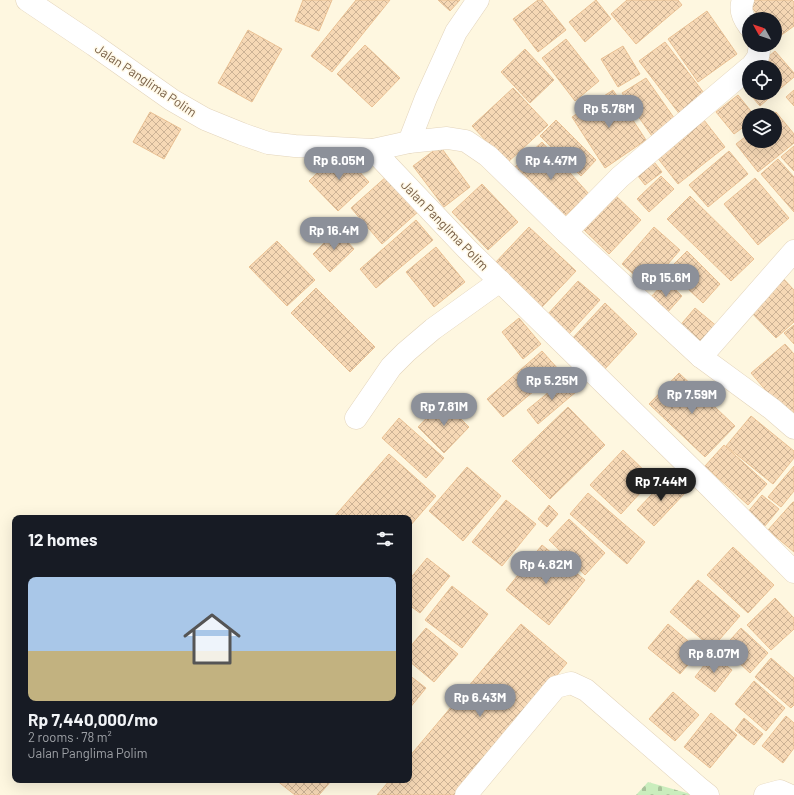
<!DOCTYPE html>
<meta charset="utf-8">
<style>
:root{--surface:#171b24;--page:#20242c;--text:#f1f3f6;--muted:#9ea1a6;--line:#363941;--accent:#8c9099}
body{margin:0;font-family:Barlow,sans-serif;background:var(--page);color:var(--text);height:100vh;display:flex;flex-direction:column;font-size:15px;white-space:nowrap}
*{box-sizing:border-box;margin:0}
p{font-size:13px;color:var(--muted)}
.icon{flex:none;width:22px;height:22px;fill:none;stroke:currentColor;stroke-width:2;stroke-linecap:round;stroke-linejoin:round}
.map{position:relative;flex:1;overflow:hidden}
.sheet{position:absolute;left:12px;top:515px;width:400px;height:268px;display:flex;flex-direction:column;background:var(--surface);border-radius:8px;box-shadow:0 4px 16px #0002}
.sheet>*{flex:none}
.needle{width:26px;rotate:310deg}
.tools{position:absolute;left:742px;top:12px;display:grid;gap:8px}
.tools a{display:grid;place-items:center;width:40px;height:40px;border-radius:50%;background:var(--surface);box-shadow:0 4px 16px #0002;font-size:20px}
.price{position:absolute;translate:-50% -34px;padding:0 9px;border-radius:14px;background:var(--accent);color:#fff;font-size:13px;line-height:26px;filter:drop-shadow(0 1px 2px #0008)}
.price::after{content:'';position:absolute;left:50%;top:24px;width:12px;height:9px;margin-left:-6px;background:inherit;clip-path:polygon(0 0,100% 0,50% 100%)}
.price.active{background:#222;color:#fff}
ul{padding:0;list-style:none}
li{display:grid;align-content:center;gap:8px;height:212px;padding:0 16px}
li+li{border-top:1px solid var(--line)}
li span{display:grid;place-items:center;height:124px;border-radius:8px;color:#555}
li>.icon{margin-inline-start:auto}
span .icon{width:72px;height:72px;fill:#fffc;stroke-width:1}
li b{font-size:17px}
h2{display:flex;justify-content:space-between;align-items:center;height:48px;padding:0 16px;font-size:17px}
.map>svg:first-child{display:block}
.cemetery{fill:url(#cemetery-stones)}
.building{fill:url(#building-cross-hatch);stroke:#eac194}
.lines{fill:none;stroke-linecap:round;stroke-linejoin:round}
.minor-casing{stroke:#e3d4bb;stroke-width:23}
.minor{stroke:#fff;stroke-width:22}
.labels{text-anchor:middle;stroke-width:3;stroke-linejoin:round;paint-order:stroke}
.street-label{font-size:13px;fill:#775e45;stroke:#fff9e8}
</style>
<div class="map">
<svg width="794" height="795" viewBox="0 0 794 795">
<defs>
<pattern id="cemetery-stones" width="16" height="16" patternUnits="userSpaceOnUse"><rect width="16" height="16" fill="#caedbd"/><path d="M2 7V4a2 2 0 0 1 4 0v3zM10 15v-3a2 2 0 0 1 4 0v3z" fill="#a9c39b"/></pattern>
<pattern id="building-cross-hatch" width="8" height="8" patternUnits="userSpaceOnUse"><rect width="8" height="8" fill="#f6d8b5"/><path d="M0 0l8 8M0 8l8-8" fill="none" stroke="#ccb295"/></pattern>
</defs>
<rect width="100%" height="100%" fill="#fef7e0"/>
<polygon class="cemetery" points="648,782 694,795 636,795"/>
<g class="building">
<polygon points="303,0 332,0 319,31 295,21"/>
<polygon points="356,0 390,0 332,72 311,56"/>
<polygon points="438,0 460,0 450,11"/>
<polygon points="538,0 542,0 566,30 538,52 513,19"/>
<polygon points="596,0 611,19 585,42 569,22"/>
<polygon points="627,0 678,0 682,5 636,44 611,14"/>
<polygon points="746,0 792,0 794,2 794,26 776,39 775,37 775,19 761,19"/>
<polygon points="707,11 737,54 698,82 668,39"/>
<polygon points="248,30 282,49 252,102 218,83"/>
<polygon points="566,39 599,81 575,101 542,58"/>
<polygon points="665,42 707,97 681,116 639,61"/>
<polygon points="365,45 400,78 372,107 337,74"/>
<polygon points="623,46 640,74 618,87 601,59"/>
<polygon points="525,49 554,80 530,103 501,72"/>
<polygon points="775,51 794,73 794,77 775,93 775,67 756,67"/>
<polygon points="749,73 749,93 775,93 760,106 739,82"/>
<polygon points="646,78 677,122 654,139 622,93"/>
<polygon points="513,88 548,125 507,163 472,126"/>
<polygon points="613,90 646,140 605,168 572,117"/>
<polygon points="794,90 794,106 786,97"/>
<polygon points="738,95 754,115 749,115 749,123 734,134 716,112"/>
<polygon points="150,112 181,129 164,159 133,142"/>
<polygon points="776,112 794,134 794,143 758,172 736,144 749,134 749,141 775,141 775,115 772,115"/>
<polygon points="700,115 725,147 678,184 653,152"/>
<polygon points="556,120 596,160 581,176 540,136"/>
<polygon points="542,142 589,194 561,219 514,168"/>
<polygon points="440,146 470,187 444,207 413,166"/>
<polygon points="794,146 794,171 781,157"/>
<polygon points="340,151 369,182 338,211 309,181"/>
<polygon points="729,151 748,174 708,207 689,185"/>
<polygon points="651,158 662,172 645,185 634,171"/>
<polygon points="778,159 794,177 794,212 761,174"/>
<polygon points="387,176 419,211 382,244 351,208"/>
<polygon points="661,176 674,189 649,212 637,199"/>
<polygon points="755,178 789,218 758,245 724,204"/>
<polygon points="482,184 518,222 488,250 452,212"/>
<polygon points="612,192 641,220 609,254 579,225"/>
<polygon points="690,196 754,259 731,281 667,219"/>
<polygon points="416,220 433,240 376,288 360,269"/>
<polygon points="529,227 576,271 541,308 494,264"/>
<polygon points="654,227 680,250 648,287 622,264"/>
<polygon points="337,230 354,249 330,272 313,254"/>
<polygon points="277,241 315,280 287,306 249,267"/>
<polygon points="436,247 465,282 434,307 406,272"/>
<polygon points="687,251 720,284 703,303 668,270"/>
<polygon points="780,275 794,290 794,322 776,338 746,307"/>
<polygon points="578,281 600,300 568,335 547,315"/>
<polygon points="666,281 682,296 666,314 649,299"/>
<polygon points="316,288 375,347 350,372 291,313"/>
<polygon points="605,303 637,334 603,371 570,341"/>
<polygon points="695,308 719,328 701,349 677,329"/>
<polygon points="519,318 541,344 523,359 502,332"/>
<polygon points="794,325 794,344 784,333"/>
<polygon points="785,344 794,354 794,418 791,420 751,373"/>
<polygon points="542,351 559,370 503,417 487,399"/>
<polygon points="679,373 735,426 705,457 649,404"/>
<polygon points="566,378 577,391 538,424 527,410"/>
<polygon points="443,401 469,427 444,453 418,427"/>
<polygon points="568,407 605,445 550,499 512,461"/>
<polygon points="751,416 794,451 794,458 773,484 726,446"/>
<polygon points="399,418 444,458 426,478 382,438"/>
<polygon points="724,445 767,484 748,505 705,466"/>
<polygon points="623,450 653,479 621,514 590,485"/>
<polygon points="389,454 436,496 409,527 409,518 333,518"/>
<polygon points="794,466 794,491 781,507 768,497"/>
<polygon points="467,467 501,496 463,541 429,511"/>
<polygon points="668,477 685,493 654,526 637,510"/>
<polygon points="588,493 645,542 627,564 570,514"/>
<polygon points="762,495 779,509 764,527 747,513"/>
<polygon points="506,500 536,524 502,566 472,542"/>
<polygon points="793,502 794,502 794,552 768,530"/>
<polygon points="549,505 558,514 547,527 538,519"/>
<polygon points="569,519 605,553 585,575 549,540"/>
<polygon points="542,545 585,580 549,625 506,590"/>
<polygon points="733,547 774,585 748,613 707,575"/>
<polygon points="427,558 450,576 420,613 409,605 409,580"/>
<polygon points="698,580 740,616 712,648 670,612"/>
<polygon points="452,586 488,614 462,648 425,620"/>
<polygon points="775,598 794,618 794,629 771,650 747,625"/>
<polygon points="521,624 567,663 456,795 377,795 390,780 409,780 409,757"/>
<polygon points="668,624 700,651 680,674 648,648"/>
<polygon points="426,628 458,654 434,682 409,661 409,648"/>
<polygon points="741,628 768,653 750,673 723,648"/>
<polygon points="712,655 732,670 715,692 695,677"/>
<polygon points="771,658 794,678 794,705 791,708 755,677"/>
<polygon points="409,675 426,688 409,709"/>
<polygon points="754,681 785,708 766,731 735,704"/>
<polygon points="673,692 699,715 675,741 649,719"/>
<polygon points="711,713 737,735 710,768 684,747"/>
<polygon points="786,716 794,723 794,748 783,763 762,746"/>
<polygon points="744,718 763,734 754,745 735,730"/>
<polygon points="276,780 332,780 319,795 295,795"/>
</g>
<g class="lines">
<g class="minor-casing">
<g id="minor">
<polyline points="27,0 94,45 172,100 205,119 242,134 268,143 295,146 373,150 409,142 447,138 466,141 488,156 566,232 701,357 772,409 794,428"/>
<path d="M 743,0 C 739,10 743,18 749,26"/>
<polyline points="751,67 758,57 760,45"/>
<polyline points="409,142 426,98 456,32 478,0"/>
<polyline points="373,150 467,249 710,487 794,572"/>
<polyline points="566,232 620,177 749,68"/>
<polyline points="701,357 794,251"/>
<polyline points="356,418 391,367 406,352 433,329 500,281"/>
<polyline points="466,795 556,687 571,683 586,690 698,787 708,795"/>
<polyline points="765,795 780,791 789,795"/>
</g>
</g>
<use href="#minor" class="minor"/>
</g>
<g class="labels">
<g class="street-label">
<text transform="translate(146 80) rotate(34)" y="5">Jalan Panglima Polim</text>
<text transform="translate(445 225) rotate(46)" y="5">Jalan Panglima Polim</text>
</g>
</g>
</svg>
<div class="tools">
<a><svg class="needle" viewBox="-14 -14 28 28"><path d="M0-13l5 13h-10z" fill="#e53935"/><path d="M0 13l5-13h-10z" fill="#9ea1a6"/></svg></a>
<a><svg class="icon" aria-label="locate" viewBox="0 0 24 24"><circle cx="12" cy="12" r="6"/><path d="M12 2v4M12 18v4M2 12h4M18 12h4"/></svg></a>
<a><svg class="icon" aria-label="layers" viewBox="0 0 24 24"><path d="M12 4l9 5-9 5-9-5zM3 14l9 5 9-5"/></svg></a>
</div>
<b class="price" style="left:609px;top:129px">Rp 5.78M</b>
<b class="price" style="left:339px;top:181px">Rp 6.05M</b>
<b class="price" style="left:551px;top:181px">Rp 4.47M</b>
<b class="price" style="left:334px;top:251px">Rp 16.4M</b>
<b class="price" style="left:666px;top:298px">Rp 15.6M</b>
<b class="price" style="left:552px;top:401px">Rp 5.25M</b>
<b class="price" style="left:692px;top:415px">Rp 7.59M</b>
<b class="price" style="left:444px;top:427px">Rp 7.81M</b>
<b class="price active" style="left:661px;top:502px">Rp 7.44M</b>
<b class="price" style="left:546px;top:585px">Rp 4.82M</b>
<b class="price" style="left:714px;top:674px">Rp 8.07M</b>
<b class="price" style="left:480px;top:718px">Rp 6.43M</b>
<section class="sheet">
<h2>12 homes<svg class="icon" aria-label="filters" viewBox="0 0 24 24"><path d="M4 7h16M4 17h16"/><circle cx="9" cy="7" r="2"/><circle cx="15" cy="17" r="2"/></svg></h2>
<ul>
<li><span style="background:linear-gradient(#a9c7e8 60%,#c2b280 0)"><svg class="icon" aria-label="home" viewBox="0 0 24 24"><path d="M3 11l9-7 9 7M6 9v11h12V9"/></svg></span><div><b>Rp 7,440,000/mo</b><p>2 rooms · 78 m²</p><p>Jalan Panglima Polim</p></div></li>
</ul>
</section>
</div>
